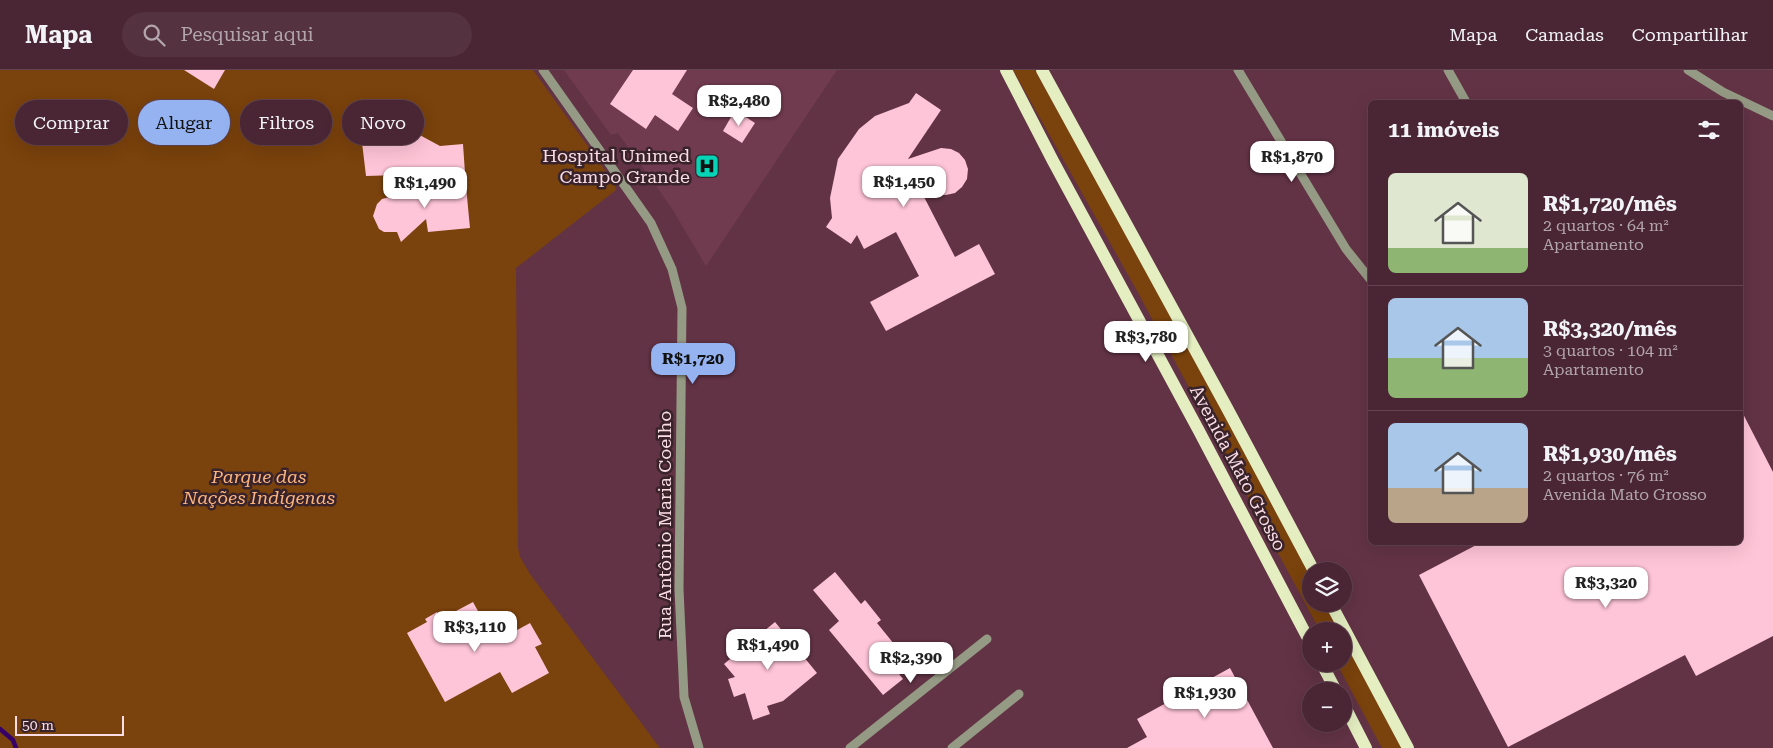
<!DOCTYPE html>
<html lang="pt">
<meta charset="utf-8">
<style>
:root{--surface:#4a2634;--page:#543240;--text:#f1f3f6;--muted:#b2a5ac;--line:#61434f;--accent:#95b2f1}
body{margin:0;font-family:"Roboto Serif",serif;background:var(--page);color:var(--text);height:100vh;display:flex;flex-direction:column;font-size:19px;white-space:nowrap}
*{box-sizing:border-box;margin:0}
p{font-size:16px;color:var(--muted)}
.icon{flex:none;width:28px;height:28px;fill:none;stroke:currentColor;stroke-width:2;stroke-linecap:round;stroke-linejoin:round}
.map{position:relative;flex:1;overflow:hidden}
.sheet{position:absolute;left:1368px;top:30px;width:375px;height:445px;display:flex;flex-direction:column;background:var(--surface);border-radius:8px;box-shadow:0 5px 20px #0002,0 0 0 1px var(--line)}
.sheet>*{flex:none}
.hud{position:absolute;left:15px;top:30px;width:475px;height:45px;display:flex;gap:10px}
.tools{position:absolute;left:1302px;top:492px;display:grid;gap:10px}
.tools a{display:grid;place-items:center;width:50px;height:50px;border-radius:50%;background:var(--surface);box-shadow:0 5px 20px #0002,0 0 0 1px var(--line);font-size:25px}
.scale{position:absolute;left:15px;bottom:12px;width:109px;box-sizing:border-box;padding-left:5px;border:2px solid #fadce5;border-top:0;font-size:14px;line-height:18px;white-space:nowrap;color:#fadce5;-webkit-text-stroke:4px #39232b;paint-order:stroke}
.price{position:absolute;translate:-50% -42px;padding:0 11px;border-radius:10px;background:#fff;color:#222;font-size:16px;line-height:32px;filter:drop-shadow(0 1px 2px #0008)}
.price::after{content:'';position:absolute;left:50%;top:30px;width:15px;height:11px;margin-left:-8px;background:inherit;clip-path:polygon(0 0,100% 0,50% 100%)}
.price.active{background:var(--accent);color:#111}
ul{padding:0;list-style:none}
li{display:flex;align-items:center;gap:15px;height:125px;padding:0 20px}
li+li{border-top:1px solid var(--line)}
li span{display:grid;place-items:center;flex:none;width:140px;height:100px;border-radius:8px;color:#555}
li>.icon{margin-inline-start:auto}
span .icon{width:60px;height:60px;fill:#fffc;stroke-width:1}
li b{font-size:21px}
h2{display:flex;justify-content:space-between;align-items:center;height:60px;padding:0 20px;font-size:21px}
.chip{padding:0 18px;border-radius:22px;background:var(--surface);box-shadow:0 5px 20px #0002,0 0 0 1px var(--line);font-size:18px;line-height:45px}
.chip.active{background:var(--accent);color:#111}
header{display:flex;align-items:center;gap:30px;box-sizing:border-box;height:70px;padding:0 25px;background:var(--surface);border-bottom:1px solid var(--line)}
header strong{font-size:24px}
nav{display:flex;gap:28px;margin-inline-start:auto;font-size:18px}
.search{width:350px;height:45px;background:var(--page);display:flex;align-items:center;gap:12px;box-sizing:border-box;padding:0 18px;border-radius:28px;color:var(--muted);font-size:19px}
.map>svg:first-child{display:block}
.built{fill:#713b4f}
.green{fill:#7a420c}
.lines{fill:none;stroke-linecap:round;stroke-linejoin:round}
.stream{stroke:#350169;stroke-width:4.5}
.building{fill:#fec4d7}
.minor{stroke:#959a84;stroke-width:9}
.major{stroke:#e4eec1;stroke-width:12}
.labels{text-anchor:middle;stroke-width:5;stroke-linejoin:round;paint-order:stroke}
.poi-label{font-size:18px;fill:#fadce5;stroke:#39232b;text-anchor:end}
.street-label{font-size:18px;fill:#fadce5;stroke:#39232b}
.park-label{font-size:18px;font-style:italic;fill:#fdb57f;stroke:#39232b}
</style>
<header>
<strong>Mapa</strong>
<div class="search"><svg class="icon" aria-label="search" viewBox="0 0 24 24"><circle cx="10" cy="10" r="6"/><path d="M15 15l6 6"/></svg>Pesquisar aqui</div>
<nav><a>Mapa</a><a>Camadas</a><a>Compartilhar</a></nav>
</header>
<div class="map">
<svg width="1773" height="678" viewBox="0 0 1773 678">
<rect width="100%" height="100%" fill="#623345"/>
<polygon class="built" points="564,0 837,0 706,196 671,137 618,63 611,65"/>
<g class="green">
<polygon points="0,0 533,0 615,114 616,120 516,198 518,478 520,487 530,504 660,678 0,678"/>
<polygon points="1013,0 1035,0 1227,344 1311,501 1311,534 1329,534 1344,561 1320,561 1136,219"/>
<polygon points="1344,561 1406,678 1382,678 1337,594 1344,594"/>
</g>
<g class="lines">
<polyline class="stream" points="0,659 13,670 16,678"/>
</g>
<g class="building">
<polygon points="184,0 225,0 214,19"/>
<polygon points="633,0 687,0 672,24 693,38 678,61 655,45 646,59 610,34"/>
<polygon points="916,23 941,40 908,89 941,78 951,79 959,83 965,90 968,99 967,109 962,117 955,123 946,125 922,123 955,187 979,174 995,204 886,261 870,232 919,206 896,162 864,179 857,165 851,174 826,157 832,148 830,128 838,89 859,59 875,46 909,33"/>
<polygon points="735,40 755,53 742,73 723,61"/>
<polygon points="392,60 416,63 440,76 463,74 465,103 366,106 361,64"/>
<polygon points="465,106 470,158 428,162 426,149 401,172 397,162 384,162 379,159 373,146 377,134 382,129"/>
<polygon points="1740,338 1773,402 1773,566 1696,606 1685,585 1508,677 1419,505 1482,472 1740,472"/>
<polygon points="835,502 861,534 865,530 881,550 877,553 907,590 896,600 903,609 883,625 829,560 839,551 813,520"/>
<polygon points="473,532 495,572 530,553 542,574 535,577 549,603 512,623 500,602 445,632 407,563 427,552 425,549 437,542 441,549"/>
<polygon points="775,552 817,603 783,631 767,636 770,644 753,650 745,623 734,627 728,609 735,607 724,594"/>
<polygon points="1230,598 1273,678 1127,678 1147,667 1137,649"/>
</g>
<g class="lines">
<g class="minor">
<polyline points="543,0 651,153 672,199 682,238 679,519 684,627 699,678"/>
<polyline points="1238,0 1346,179 1370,209"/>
<polyline points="1448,0 1466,32"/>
<polyline points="1688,0 1723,22 1773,46"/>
<polyline points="850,678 987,569"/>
<polyline points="952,678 1019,624"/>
</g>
<g class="major">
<polyline points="1006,0 1053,91 1199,361 1311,574"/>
<polyline points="1042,0 1227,338 1314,501"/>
<polyline points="1331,534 1408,678"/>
<polyline points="1322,594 1336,621"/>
<polyline points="1344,635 1366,678"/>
</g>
</g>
<defs>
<g id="hospital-square" transform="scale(1.25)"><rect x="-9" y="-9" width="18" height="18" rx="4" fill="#05d5b6" stroke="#39232b"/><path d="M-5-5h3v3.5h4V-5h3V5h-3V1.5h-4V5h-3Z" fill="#111"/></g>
</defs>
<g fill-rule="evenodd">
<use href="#hospital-square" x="707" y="96"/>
</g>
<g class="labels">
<g class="poi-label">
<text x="690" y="92">Hospital Unimed<tspan x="690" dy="21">Campo Grande</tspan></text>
</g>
<g class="street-label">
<text transform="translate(1238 398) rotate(62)" y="6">Avenida Mato Grosso</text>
<text transform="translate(665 455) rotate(-90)" y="6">Rua Antônio Maria Coelho</text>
</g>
<g class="park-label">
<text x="259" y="413">Parque das<tspan x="259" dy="21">Nações Indígenas</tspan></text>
</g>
</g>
</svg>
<div class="tools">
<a><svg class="icon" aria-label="layers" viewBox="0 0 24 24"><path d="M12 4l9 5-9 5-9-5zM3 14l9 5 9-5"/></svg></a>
<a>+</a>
<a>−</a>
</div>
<div class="scale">50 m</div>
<b class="price" style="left:739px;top:57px">R$2,480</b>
<b class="price" style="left:1292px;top:113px">R$1,870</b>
<b class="price" style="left:904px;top:138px">R$1,450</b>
<b class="price" style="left:425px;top:139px">R$1,490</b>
<b class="price" style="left:1146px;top:293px">R$3,780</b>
<b class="price active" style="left:693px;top:315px">R$1,720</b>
<b class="price" style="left:1606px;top:539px">R$3,320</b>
<b class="price" style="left:475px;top:583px">R$3,110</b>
<b class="price" style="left:768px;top:601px">R$1,490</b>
<b class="price" style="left:911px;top:614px">R$2,390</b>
<b class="price" style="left:1205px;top:649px">R$1,930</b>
<div class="hud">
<a class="chip">Comprar</a>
<a class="chip active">Alugar</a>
<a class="chip">Filtros</a>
<a class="chip">Novo</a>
</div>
<section class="sheet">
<h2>11 imóveis<svg class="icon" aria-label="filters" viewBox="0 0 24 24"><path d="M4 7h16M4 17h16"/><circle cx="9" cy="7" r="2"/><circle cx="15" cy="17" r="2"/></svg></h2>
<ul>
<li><span style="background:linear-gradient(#dfe7d0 75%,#8fb573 0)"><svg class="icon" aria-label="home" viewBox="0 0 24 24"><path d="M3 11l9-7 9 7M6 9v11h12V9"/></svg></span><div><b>R$1,720/mês</b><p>2 quartos · 64 m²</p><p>Apartamento</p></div></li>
<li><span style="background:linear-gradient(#a9c7e8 60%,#8fb573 0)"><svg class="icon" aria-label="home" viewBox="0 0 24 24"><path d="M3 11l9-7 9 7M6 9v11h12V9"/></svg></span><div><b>R$3,320/mês</b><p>3 quartos · 104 m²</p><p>Apartamento</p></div></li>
<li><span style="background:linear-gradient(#a9c7e8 65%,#b9a48a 0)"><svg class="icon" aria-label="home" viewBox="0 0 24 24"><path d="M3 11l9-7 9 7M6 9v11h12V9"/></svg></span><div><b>R$1,930/mês</b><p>2 quartos · 76 m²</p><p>Avenida Mato Grosso</p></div></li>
</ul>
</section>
</div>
